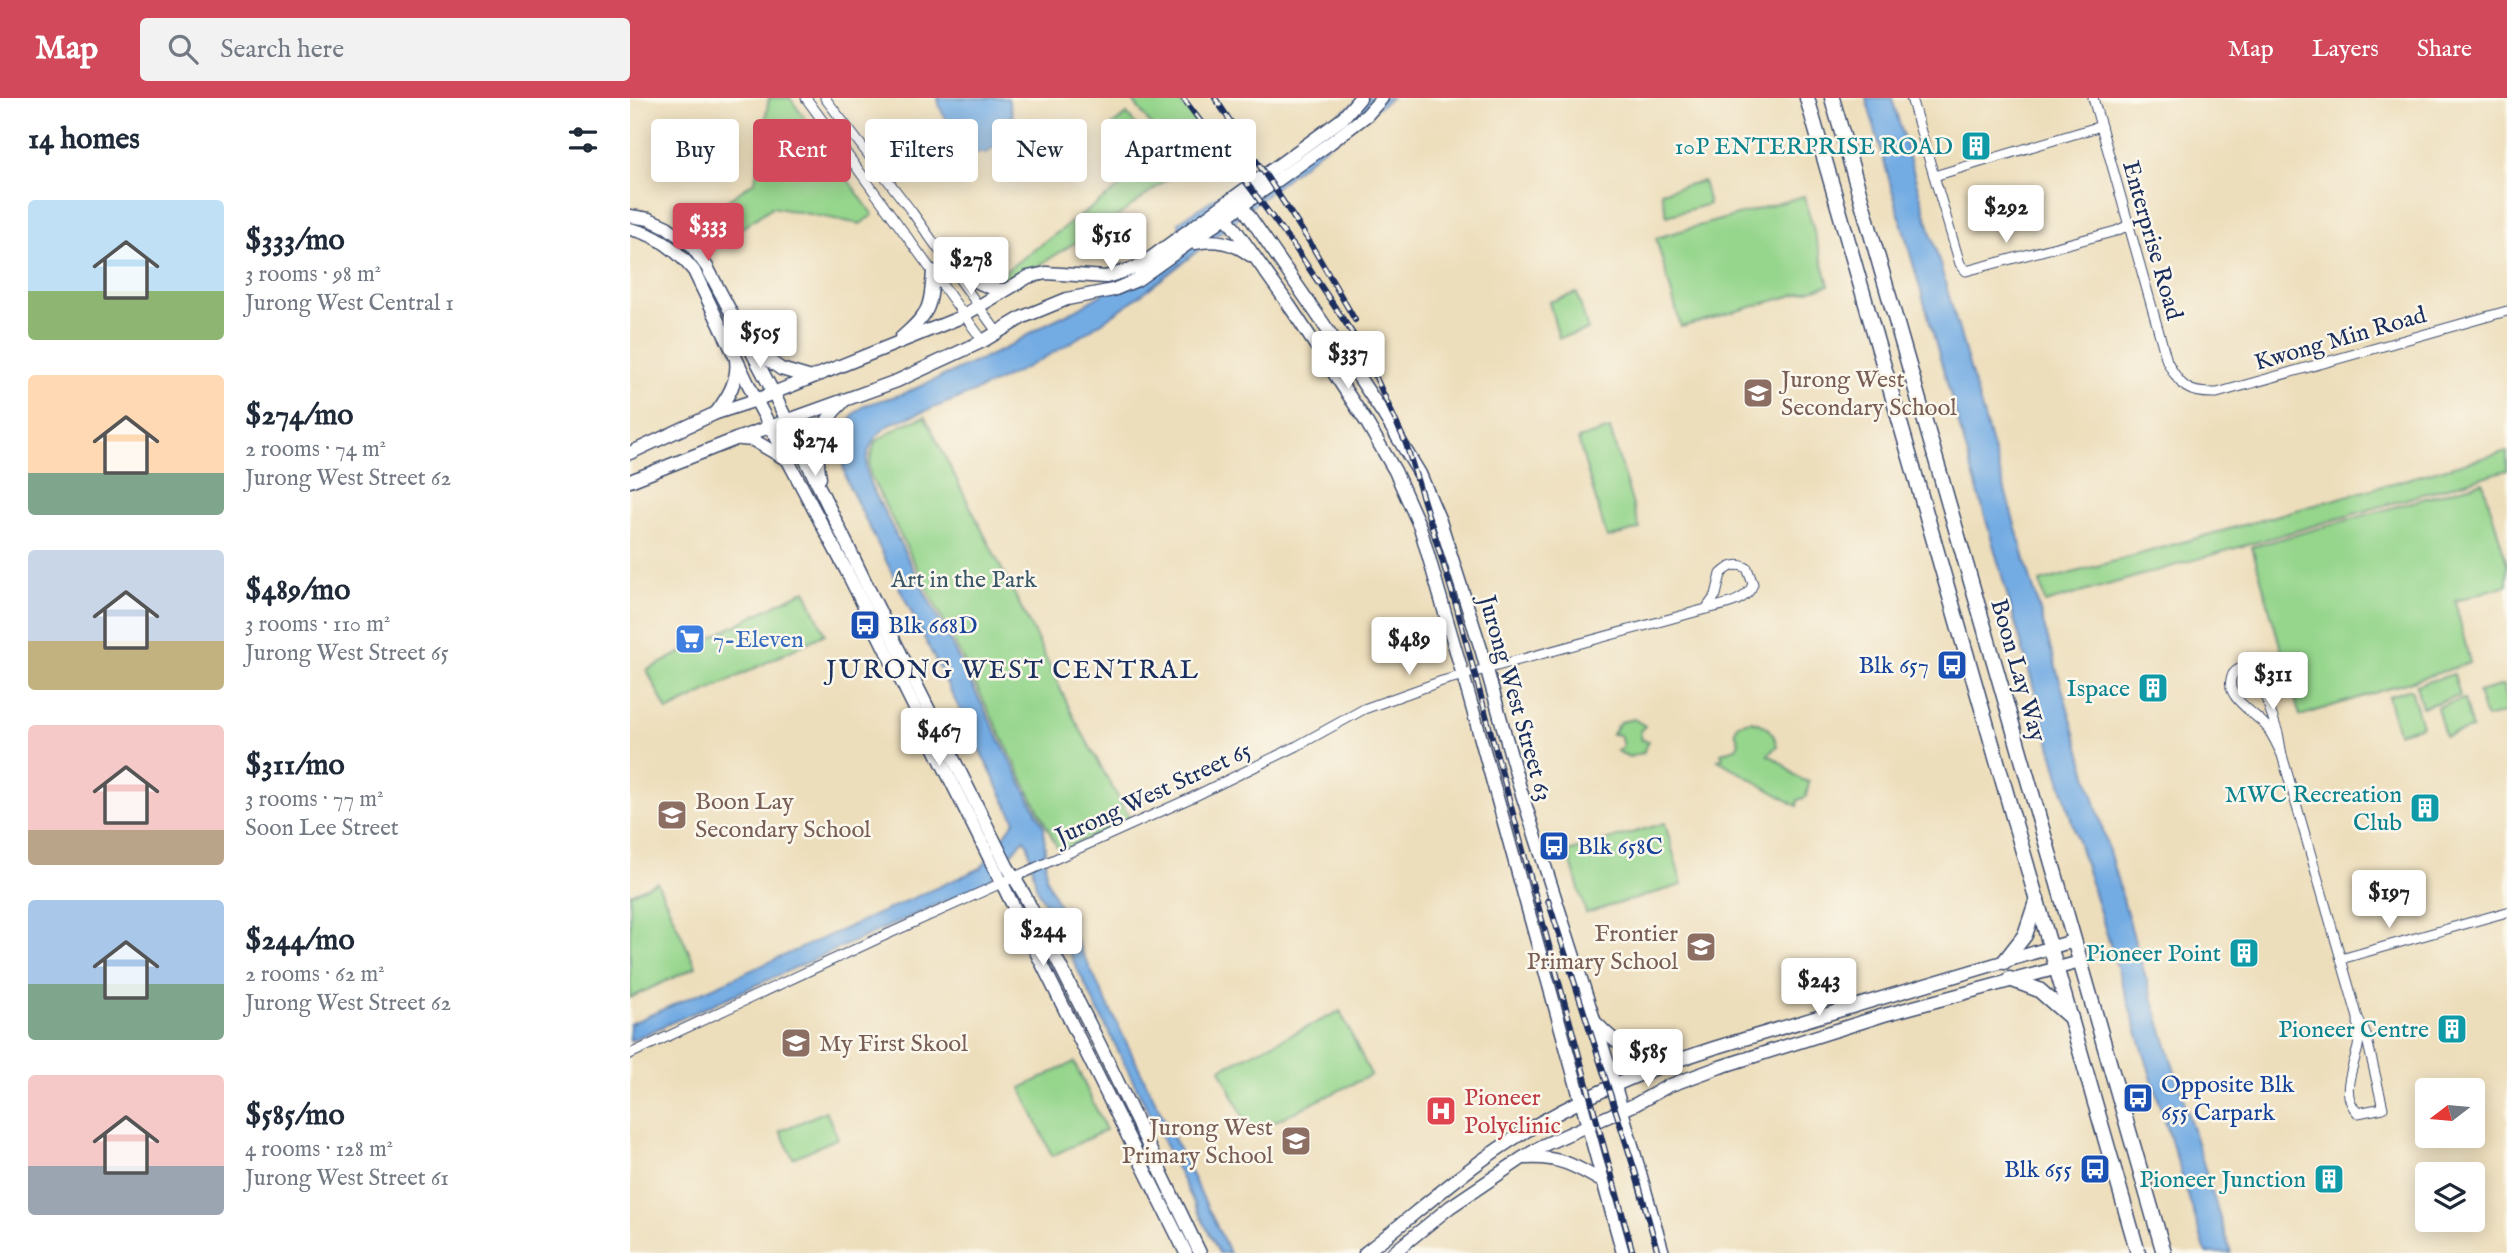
<!DOCTYPE html>
<meta charset="utf-8">
<style>
:root{--surface:#fff;--page:#f2f2f3;--text:#1f2937;--muted:#747a83;--accent:#d1495b}
body{margin:0;font-family:"IM FELL English",serif;background:var(--page);color:var(--text);height:100vh;display:flex;flex-direction:column;font-size:26px;white-space:nowrap}
*{box-sizing:border-box;margin:0}
p{font-size:23px;color:var(--muted)}
.icon{flex:none;width:38px;height:38px;fill:none;stroke:currentColor;stroke-width:2;stroke-linecap:round;stroke-linejoin:round}
.map{position:relative;flex:1;overflow:hidden}
.panel{display:flex;flex-direction:column;background:var(--surface);width:630px}
.panel>*{flex:none}
.guide{position:absolute;left:21px;top:21px;width:665px;height:63px;display:flex;gap:14px}
.needle{width:46px;rotate:254deg}
.tools{position:absolute;left:1785px;top:980px;display:grid;gap:14px}
.tools a{display:grid;place-items:center;width:70px;height:70px;border-radius:7px;background:var(--surface);box-shadow:0 4px 18px #0003;font-size:35px}
.price{position:absolute;translate:-50% -60px;padding:0 16px;border-radius:7px;background:#fff;color:#222;font-size:23px;line-height:46px;filter:drop-shadow(0 2px 4px #0008)}
.price::after{content:'';position:absolute;left:50%;top:42px;width:21px;height:16px;margin-left:-10px;background:inherit;clip-path:polygon(0 0,100% 0,50% 100%)}
.price.active{background:var(--accent);color:#fff}
ul{padding:0;list-style:none}
li{display:flex;align-items:center;gap:21px;height:175px;padding:0 28px}
li span{display:grid;place-items:center;flex:none;width:196px;height:140px;border-radius:7px;color:#555}
li>.icon{margin-inline-start:auto}
span .icon{width:84px;height:84px;fill:#fffc;stroke-width:1}
li b{font-size:30px}
h2{display:flex;justify-content:space-between;align-items:center;height:84px;padding:0 28px;font-size:30px}
.chip{padding:0 24px;border-radius:7px;background:var(--surface);box-shadow:0 4px 18px #0003;font-size:24px;line-height:63px}
.chip.active{background:var(--accent);color:#fff}
header{display:flex;align-items:center;gap:42px;box-sizing:border-box;height:98px;padding:0 35px;background:var(--accent);color:#fff}
header strong{font-size:33px}
nav{display:flex;gap:38px;margin-inline-start:auto;font-size:24px}
.search{width:490px;height:63px;background:var(--page);display:flex;align-items:center;gap:18px;box-sizing:border-box;padding:0 24px;border-radius:7px;color:var(--muted);font-size:26px}
main{display:flex;flex:1;min-height:0}
.map>svg:first-child{display:block}
.green{fill:#95d58c;stroke:#588275;stroke-width:2}
.water{fill:#73ace3;stroke:#476ea0;stroke-width:2}
.lines{fill:none;stroke-linecap:round;stroke-linejoin:round}
.street-casing{stroke:#3a496c;stroke-width:11}
.secondary-casing{stroke:#3a496c;stroke-width:15}
.primary-casing{stroke:#3a496c;stroke-width:17}
.street{stroke:#fff;stroke-width:9}
.secondary{stroke:#fff;stroke-width:12}
.primary{stroke:#fff;stroke-width:14}
.rail-casing{stroke:#1b2f5e;stroke-width:6}
.rail{stroke:#fbf7ec;stroke-width:3.5;stroke-dasharray:10;stroke-linecap:butt}
.labels{text-anchor:middle;stroke-width:5;stroke-linejoin:round;paint-order:stroke}
.culture-label{font-size:24px;fill:#0d838f;stroke:#fbf7ec;text-anchor:end}
.street-label{font-size:24px;fill:#1b2f5e;stroke:#fbf7ec}
.education-label{font-size:24px;fill:#785e54;stroke:#fbf7ec;text-anchor:start}
.park-label{font-size:24px;fill:#3a586a;stroke:#fbf7ec}
.transit-label{font-size:24px;fill:#164399;stroke:#fbf7ec;text-anchor:start}
.shop-label{font-size:24px;fill:#366cbe;stroke:#fbf7ec;text-anchor:start}
.health-label{font-size:24px;fill:#be3a42;stroke:#fbf7ec;text-anchor:start}
.neighbourhood-label{font-size:26px;letter-spacing:2px;fill:#1b2f5e;stroke:#fbf7ec}
</style>
<header>
<strong>Map</strong>
<div class="search"><svg class="icon" aria-label="search" viewBox="0 0 24 24"><circle cx="10" cy="10" r="6"/><path d="M15 15l6 6"/></svg>Search here</div>
<nav><a>Map</a><a>Layers</a><a>Share</a></nav>
</header>
<main>
<section class="panel">
<h2>14 homes<svg class="icon" aria-label="filters" viewBox="0 0 24 24"><path d="M4 7h16M4 17h16"/><circle cx="9" cy="7" r="2"/><circle cx="15" cy="17" r="2"/></svg></h2>
<ul>
<li><span style="background:linear-gradient(#bfe0f5 65%,#8fb573 0)"><svg class="icon" aria-label="home" viewBox="0 0 24 24"><path d="M3 11l9-7 9 7M6 9v11h12V9"/></svg></span><div><b>$333/mo</b><p>3 rooms · 98 m²</p><p>Jurong West Central 1</p></div></li>
<li><span style="background:linear-gradient(#ffd9b3 70%,#7fa58c 0)"><svg class="icon" aria-label="home" viewBox="0 0 24 24"><path d="M3 11l9-7 9 7M6 9v11h12V9"/></svg></span><div><b>$274/mo</b><p>2 rooms · 74 m²</p><p>Jurong West Street 62</p></div></li>
<li><span style="background:linear-gradient(#c9d6e8 65%,#c2b280 0)"><svg class="icon" aria-label="home" viewBox="0 0 24 24"><path d="M3 11l9-7 9 7M6 9v11h12V9"/></svg></span><div><b>$489/mo</b><p>3 rooms · 110 m²</p><p>Jurong West Street 65</p></div></li>
<li><span style="background:linear-gradient(#f6c9c9 75%,#b9a48a 0)"><svg class="icon" aria-label="home" viewBox="0 0 24 24"><path d="M3 11l9-7 9 7M6 9v11h12V9"/></svg></span><div><b>$311/mo</b><p>3 rooms · 77 m²</p><p>Soon Lee Street</p></div></li>
<li><span style="background:linear-gradient(#a9c7e8 60%,#7fa58c 0)"><svg class="icon" aria-label="home" viewBox="0 0 24 24"><path d="M3 11l9-7 9 7M6 9v11h12V9"/></svg></span><div><b>$244/mo</b><p>2 rooms · 62 m²</p><p>Jurong West Street 62</p></div></li>
<li><span style="background:linear-gradient(#f6c9c9 65%,#9aa5b1 0)"><svg class="icon" aria-label="home" viewBox="0 0 24 24"><path d="M3 11l9-7 9 7M6 9v11h12V9"/></svg></span><div><b>$585/mo</b><p>4 rooms · 128 m²</p><p>Jurong West Street 61</p></div></li>
</ul>
</section>
<div class="map">
<svg width="1877" height="1155" viewBox="0 0 1877 1155">
<rect width="100%" height="100%" fill="#fbf7ec"/>
<filter id="ink" filterUnits="userSpaceOnUse"><feTurbulence type="fractalNoise" baseFrequency=".0143" numOctaves="2"/><feDisplacementMap in="SourceGraphic" scale="14" xChannelSelector="R" yChannelSelector="G"/><feConvolveMatrix kernelMatrix="1 2 1 2 8 2 1 2 1" color-interpolation-filters="sRGB"/></filter>
<filter id="wash" filterUnits="userSpaceOnUse"><feTurbulence type="fractalNoise" baseFrequency=".00686" numOctaves="4" result="noise"/><feDisplacementMap in="SourceGraphic" scale="28" xChannelSelector="R" yChannelSelector="G"/><feGaussianBlur stdDeviation="1.57" result="paint"/><feColorMatrix in="noise" values="0 0 0 0 0 0 0 0 0 0 0 0 0 0 0 0 0 1.4 0 .05"/><feComposite in="paint" operator="in"/></filter>
<g filter="url(#wash)">
<rect width="100%" height="100%" fill="#eddebb"/>
<g class="green">
<polygon points="139,0 160,0 243,117 230,126 142,109 76,155 59,130 125,83"/>
<polygon points="501,0 548,0 580,43 549,66 551,71 491,116 379,186 367,179 510,74 478,30 497,16 530,58 528,37"/>
<polygon points="1073,83 1079,106 1037,118 1031,94"/>
<polygon points="1174,98 1199,187 1051,229 1026,140"/>
<polygon points="947,195 958,232 929,240 919,204"/>
<polygon points="295,319 407,541 444,620 500,721 429,753 240,377 239,366 245,344 274,326"/>
<polygon points="980,331 1010,431 977,440 948,341"/>
<polygon points="1877,353 1877,372 1415,505 1410,484"/>
<polygon points="1853,384 1877,466 1877,487 1825,503 1840,565 1670,618 1622,449"/>
<polygon points="175,492 195,536 37,613 17,572"/>
<polygon points="1824,576 1830,598 1792,609 1786,587"/>
<polygon points="1874,587 1877,614 1856,620 1848,594"/>
<polygon points="1781,591 1792,628 1768,635 1758,598"/>
<polygon points="1834,601 1842,631 1815,638 1807,609"/>
<polygon points="1004,621 1015,628 1010,633 1012,642 1019,643 1013,655 999,659 987,653 993,648 990,637 982,636 990,624"/>
<path d="M 1120,623 C 1135,625 1144,633 1147,648 L 1138,657 C 1158,665 1160,679 1179,684 L 1176,699 L 1168,702 L 1167,708 L 1088,662 L 1093,660 L 1091,655 L 1106,650 L 1109,645 L 1105,633 L 1108,626 Z"/>
<polygon points="1035,725 1052,787 956,815 938,754"/>
<polygon points="27,784 66,869 0,900 0,796"/>
<polygon points="710,913 741,977 621,1035 590,971"/>
<polygon points="444,964 476,1032 422,1058 391,990"/>
<polygon points="196,1013 208,1040 163,1060 150,1033"/>
</g>
<g class="water">
<path d="M 308,0 L 378,0 L 383,19 L 374,22 L 382,35 L 356,55 L 344,55 C 330,39 310,21 308,0 Z"/>
<path d="M 733,0 L 761,0 C 655,74 563,166 454,236 C 395,275 328,302 262,325 C 239,339 230,363 241,388 L 414,729 L 416,781 L 600,1155 L 589,1155 L 406,788 L 398,747 L 394,741 L 358,784 L 0,943 L 0,926 L 351,770 L 385,723 L 217,384 L 212,362 L 214,337 L 223,317 L 235,307 L 273,296 L 372,252 L 416,226 L 445,212 L 469,198 L 550,136 L 549,124 Z"/>
<polygon points="1236,0 1262,0 1511,864 1601,1155 1576,1155 1442,724"/>
</g>
</g>
<g filter="url(#ink)">
<g class="lines">
<g class="street-casing">
<g id="street">
<polyline points="176,0 353,243"/>
<polyline points="195,0 282,114 367,234"/>
<polyline points="1281,0 1330,166 1336,173 1486,133 1499,127"/>
<path d="M 1463,0 L 1537,263 C 1550,289 1558,296 1587,295 L 1877,213"/>
<polyline points="1304,78 1471,28"/>
<path d="M 1652,657 C 1647,647 1643,637 1636,628 C 1625,615 1591,597 1603,576 C 1608,569 1615,569 1623,571 L 1628,577 L 1648,635 L 1652,657 L 1728,920 L 1736,937 L 1753,1010 L 1728,1015 C 1709,996 1723,971 1728,949 C 1730,940 1728,929 1728,920"/>
<polyline points="1711,861 1877,814"/>
<path d="M 0,956 L 258,836 L 563,699 L 667,648 L 734,611 L 812,583 L 1076,511 C 1093,507 1117,504 1123,486 L 1117,470 C 1107,464 1099,468 1091,476 L 1086,497 L 1076,511"/>
</g>
</g>
<g class="secondary-casing">
<g id="secondary">
<polyline points="606,99 693,225 754,317 790,376 810,423 852,554 890,690 982,978 1033,1155"/>
<polyline points="590,110 659,207 737,325 765,373 790,429 839,598 993,1155"/>
<polyline points="0,118 19,121 37,129 61,147 77,169 143,294 245,504 377,768 394,796 469,945 570,1155"/>
<path d="M 0,131 C 28,137 46,151 64,173 L 126,302 L 216,472 L 556,1155"/>
<path d="M 565,145 C 586,141 603,144 620,157"/>
<path d="M 321,167 C 338,178 354,191 375,192"/>
<path d="M 271,240 C 299,215 301,211 303,173"/>
<polyline points="120,249 151,271 178,279"/>
<path d="M 86,315 C 98,299 109,282 106,261"/>
<polyline points="111,341 123,342 154,360"/>
<polyline points="0,355 86,315 126,302 329,220 398,179 416,175 476,179 508,169 712,21 730,0"/>
<path d="M 190,380 C 184,350 189,326 212,305"/>
<polyline points="0,383 106,341 267,283 353,243 393,219 437,201 483,192 507,182 700,45 737,17 752,0"/>
<path d="M 967,926 C 987,947 1008,962 1038,963"/>
<path d="M 896,1060 C 929,1058 946,1068 973,1084"/>
<path d="M 735,1155 C 783,1118 829,1076 880,1043 C 943,1002 1012,973 1084,950 L 1443,843"/>
<polyline points="763,1155 820,1109 891,1061 916,1046 1006,1006 1038,988 1090,969 1254,917 1450,864"/>
</g>
</g>
<g class="primary-casing">
<g id="primary">
<polyline points="1177,0 1508,1155"/>
<polyline points="1202,0 1534,1155"/>
<polyline points="1374,864 1395,837 1407,801"/>
<polyline points="1380,881 1409,892 1441,920"/>
</g>
</g>
<use href="#street" class="street"/>
<use href="#secondary" class="secondary"/>
<use href="#primary" class="primary"/>
<g class="rail-casing">
<g id="rail">
<polyline points="553,0 666,151 733,251 776,346 826,507 1003,1155"/>
<polyline points="585,0 679,143 725,222"/>
<polyline points="918,802 1006,1076 1028,1155"/>
</g>
</g>
<use href="#rail" class="rail"/>
</g>
</g>
<defs>
<g id="building-square" transform="scale(1.575)"><rect x="-9" y="-9" width="18" height="18" rx="4" fill="#0f9aa8" stroke="#fbf7ec"/><path d="M-4-6H4V6H1V3H-1V6H-4ZM-2.5-4.3h1.7v1.8h-1.7ZM.8-4.3h1.7v1.8H.8ZM-2.5-1h1.7V.8h-1.7ZM.8-1h1.7V.8H.8Z" fill="#fff"/></g>
<g id="school-square" transform="scale(1.575)"><rect x="-9" y="-9" width="18" height="18" rx="4" fill="#8d6e63" stroke="#fbf7ec"/><path d="M0-5L7-2L0 1L-7-2ZM-4 1L0 2.5L4 1V4Q0 6-4 4Z" fill="#fff"/></g>
<g id="bus-square" transform="scale(1.575)"><rect x="-9" y="-9" width="18" height="18" rx="4" fill="#1a4fb4" stroke="#fbf7ec"/><path d="M-5-6H5V4H4V6H2V4H-2V6H-4V4H-5ZM-3.5-4V0h7V-4ZM-3.5 1.2v1.5H-2V1.2ZM2 1.2v1.5H3.5V1.2Z" fill="#fff"/></g>
<g id="supermarket-square" transform="scale(1.575)"><rect x="-9" y="-9" width="18" height="18" rx="4" fill="#3f7fe0" stroke="#fbf7ec"/><path d="M-6-5.5h2.5l.6 2H6L4.5 2H-2.5L-4.4-4H-6ZM-1.5 3.2a1.3 1.3 0 1 0 .1 0ZM3 3.2a1.3 1.3 0 1 0 .1 0Z" fill="#fff"/></g>
<g id="hospital-square" transform="scale(1.575)"><rect x="-9" y="-9" width="18" height="18" rx="4" fill="#e0444e" stroke="#fbf7ec"/><path d="M-5-5h3v3.5h4V-5h3V5h-3V1.5h-4V5h-3Z" fill="#fff"/></g>
</defs>
<g fill-rule="evenodd">
<use href="#building-square" x="1346" y="48"/>
<use href="#school-square" x="1128" y="295"/>
<use href="#bus-square" x="235" y="527"/>
<use href="#supermarket-square" x="60" y="541"/>
<use href="#bus-square" x="1322" y="567"/>
<use href="#building-square" x="1523" y="590"/>
<use href="#building-square" x="1795" y="710"/>
<use href="#school-square" x="42" y="717"/>
<use href="#bus-square" x="924" y="748"/>
<use href="#school-square" x="1071" y="849"/>
<use href="#building-square" x="1614" y="855"/>
<use href="#building-square" x="1822" y="931"/>
<use href="#school-square" x="166" y="945"/>
<use href="#bus-square" x="1508" y="1000"/>
<use href="#hospital-square" x="811" y="1013"/>
<use href="#school-square" x="666" y="1043"/>
<use href="#bus-square" x="1465" y="1071"/>
<use href="#building-square" x="1699" y="1081"/>
</g>
<g class="labels">
<g class="culture-label">
<text x="1323" y="56">10P ENTERPRISE ROAD</text>
<text x="1500" y="598">Ispace</text>
<text x="1772" y="704">MWC Recreation<tspan x="1772" dy="28">Club</tspan></text>
<text x="1591" y="863">Pioneer Point</text>
<text x="1799" y="939">Pioneer Centre</text>
<text x="1676" y="1089">Pioneer Junction</text>
</g>
<g class="street-label">
<text transform="translate(1523 142) rotate(74)" y="8">Enterprise Road</text>
<text transform="translate(1710 240) rotate(-16)" y="8">Kwong Min Road</text>
<text transform="translate(1389 572) rotate(74)" y="8">Boon Lay Way</text>
<text transform="translate(886 600) rotate(74)" y="8">Jurong West Street 63</text>
<text transform="translate(523 695) rotate(-25)" y="8">Jurong West Street 65</text>
</g>
<g class="education-label">
<text x="1151" y="289">Jurong West<tspan x="1151" dy="28">Secondary School</tspan></text>
<text x="65" y="711">Boon Lay<tspan x="65" dy="28">Secondary School</tspan></text>
<text x="1048" y="843" text-anchor="end">Frontier<tspan x="1048" dy="28">Primary School</tspan></text>
<text x="189" y="953">My First Skool</text>
<text x="643" y="1037" text-anchor="end">Jurong West<tspan x="643" dy="28">Primary School</tspan></text>
</g>
<g class="park-label">
<text x="334" y="489">Art in the Park</text>
</g>
<g class="transit-label">
<text x="258" y="535">Blk 668D</text>
<text x="1299" y="575" text-anchor="end">Blk 657</text>
<text x="947" y="756">Blk 658C</text>
<text x="1531" y="994">Opposite Blk<tspan x="1531" dy="28">655 Carpark</tspan></text>
<text x="1442" y="1079" text-anchor="end">Blk 655</text>
</g>
<g class="shop-label">
<text x="83" y="549">7-Eleven</text>
</g>
<g class="health-label">
<text x="834" y="1007">Pioneer<tspan x="834" dy="28">Polyclinic</tspan></text>
</g>
<g class="neighbourhood-label">
<text x="383" y="580">JURONG WEST CENTRAL</text>
</g>
</g>
</svg>
<div class="tools">
<a><svg class="needle" viewBox="-14 -14 28 28"><path d="M0-13l5 13h-10z" fill="#e53935"/><path d="M0 13l5-13h-10z" fill="#747a83"/></svg></a>
<a><svg class="icon" aria-label="layers" viewBox="0 0 24 24"><path d="M12 4l9 5-9 5-9-5zM3 14l9 5 9-5"/></svg></a>
</div>
<b class="price" style="left:1376px;top:147px">$292</b>
<b class="price active" style="left:78px;top:165px">$333</b>
<b class="price" style="left:481px;top:175px">$516</b>
<b class="price" style="left:341px;top:199px">$278</b>
<b class="price" style="left:130px;top:272px">$505</b>
<b class="price" style="left:718px;top:293px">$337</b>
<b class="price" style="left:185px;top:380px">$274</b>
<b class="price" style="left:779px;top:579px">$489</b>
<b class="price" style="left:1643px;top:614px">$311</b>
<b class="price" style="left:309px;top:670px">$467</b>
<b class="price" style="left:1759px;top:832px">$197</b>
<b class="price" style="left:413px;top:870px">$244</b>
<b class="price" style="left:1189px;top:920px">$243</b>
<b class="price" style="left:1018px;top:991px">$585</b>
<div class="guide">
<a class="chip">Buy</a>
<a class="chip active">Rent</a>
<a class="chip">Filters</a>
<a class="chip">New</a>
<a class="chip">Apartment</a>
</div>
</div>
</main>
